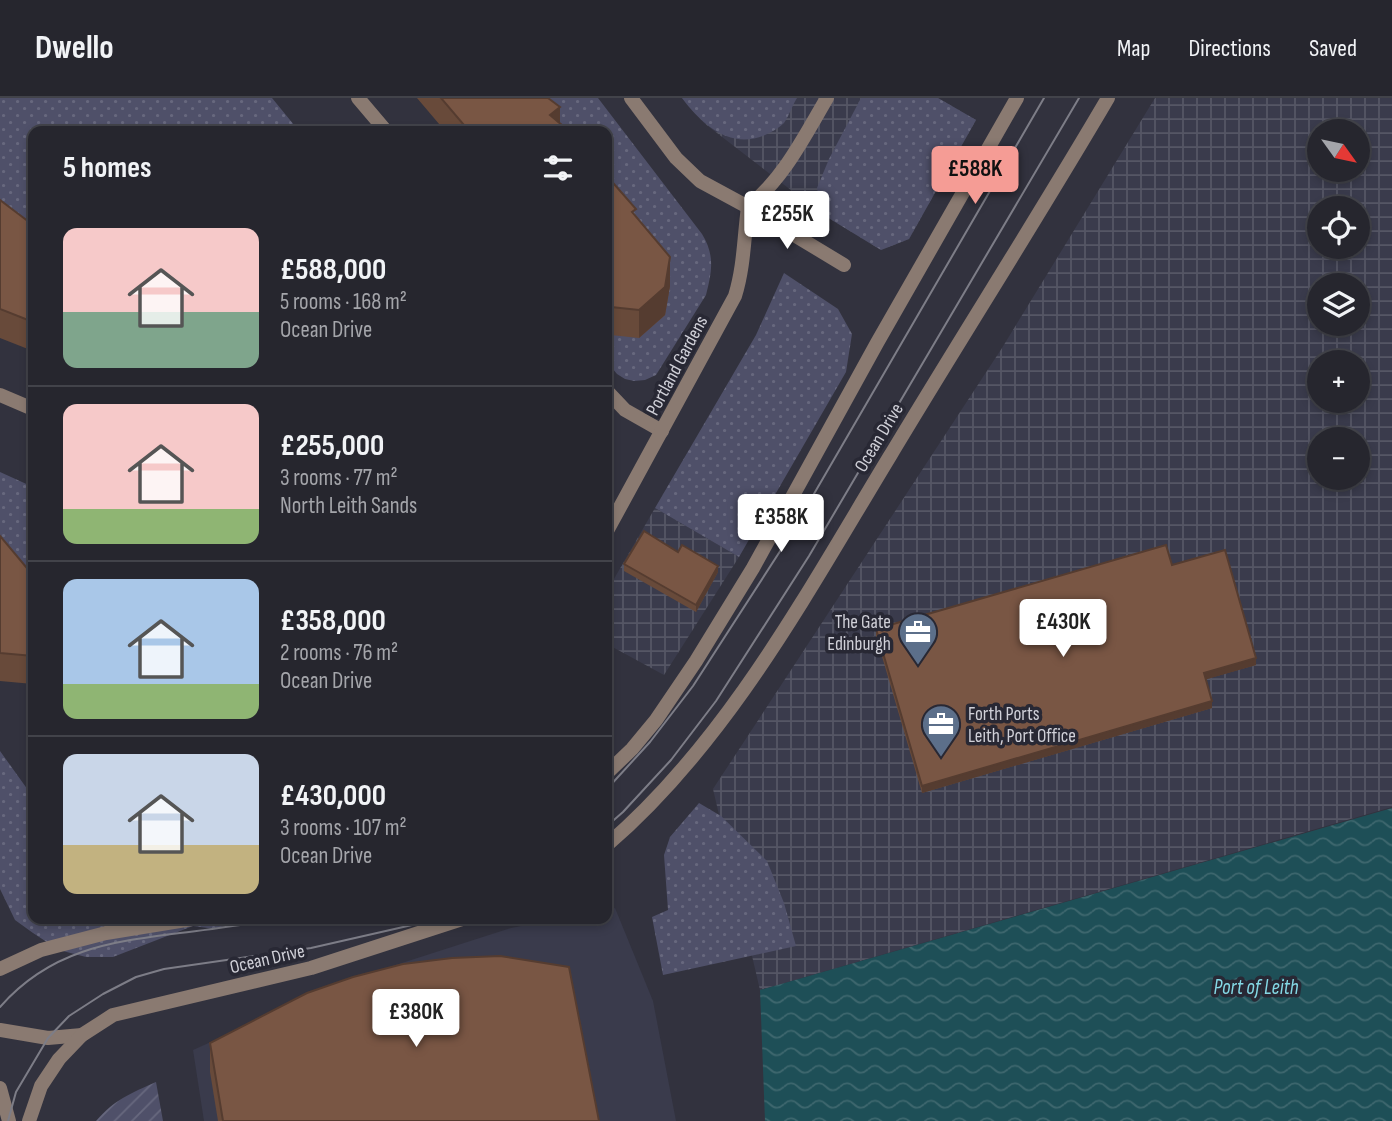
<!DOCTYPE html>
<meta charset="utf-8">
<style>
:root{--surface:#26262e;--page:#32323a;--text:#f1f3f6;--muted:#a4a5aa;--line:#42434a;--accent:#f59c95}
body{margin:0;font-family:"Sofia Sans Condensed",sans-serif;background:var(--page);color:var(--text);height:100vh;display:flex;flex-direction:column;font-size:26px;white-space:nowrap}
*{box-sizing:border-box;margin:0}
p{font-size:23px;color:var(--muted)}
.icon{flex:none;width:38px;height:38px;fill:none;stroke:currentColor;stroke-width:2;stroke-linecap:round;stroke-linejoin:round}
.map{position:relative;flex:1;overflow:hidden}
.side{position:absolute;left:28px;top:28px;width:584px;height:798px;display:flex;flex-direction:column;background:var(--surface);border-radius:14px;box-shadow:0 4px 10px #0003,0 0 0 2px var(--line)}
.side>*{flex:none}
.needle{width:46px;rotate:123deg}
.fabs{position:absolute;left:1307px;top:21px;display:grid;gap:14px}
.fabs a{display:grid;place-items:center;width:63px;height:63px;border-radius:50%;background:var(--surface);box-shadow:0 4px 10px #0003,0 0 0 2px var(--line);font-size:35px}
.price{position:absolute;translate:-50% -60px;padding:0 16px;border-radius:7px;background:#fff;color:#222;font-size:23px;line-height:46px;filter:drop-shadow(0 2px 4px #0008)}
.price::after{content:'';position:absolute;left:50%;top:42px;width:21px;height:16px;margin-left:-10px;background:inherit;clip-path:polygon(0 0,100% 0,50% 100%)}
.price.current{background:var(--accent);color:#111}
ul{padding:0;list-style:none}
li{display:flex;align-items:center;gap:21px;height:175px;padding:0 35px}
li+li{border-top:2px solid var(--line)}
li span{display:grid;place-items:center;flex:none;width:196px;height:140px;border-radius:14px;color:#555}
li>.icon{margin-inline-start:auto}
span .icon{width:84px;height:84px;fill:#fffc;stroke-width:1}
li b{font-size:30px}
h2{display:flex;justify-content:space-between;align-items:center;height:84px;padding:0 35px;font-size:30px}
header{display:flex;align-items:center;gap:42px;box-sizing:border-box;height:98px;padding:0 35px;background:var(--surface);border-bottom:2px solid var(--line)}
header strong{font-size:33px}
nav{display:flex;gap:38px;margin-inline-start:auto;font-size:24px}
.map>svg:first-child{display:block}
.built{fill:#3a3b4c}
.industrial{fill:url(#industrial-grid);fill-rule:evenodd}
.grass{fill:url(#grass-dots)}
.garden{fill:url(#garden-furrows)}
.water{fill:url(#water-waves)}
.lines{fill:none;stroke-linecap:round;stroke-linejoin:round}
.minor{stroke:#8a7a71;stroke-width:14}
.tram{stroke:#7d7d87;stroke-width:2}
.wall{fill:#684a3a}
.shaded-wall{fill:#553c30}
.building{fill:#795644;stroke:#553c30;stroke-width:2}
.labels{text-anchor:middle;stroke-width:7;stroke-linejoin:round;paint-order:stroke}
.street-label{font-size:19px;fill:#d0d0d8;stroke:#282834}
.poi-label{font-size:19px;fill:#d0d0d8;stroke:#282834;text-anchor:end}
.water-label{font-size:21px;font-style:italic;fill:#84d8e5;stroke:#282834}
</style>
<header>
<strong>Dwello</strong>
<nav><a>Map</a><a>Directions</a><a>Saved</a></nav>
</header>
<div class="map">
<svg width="1392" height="1023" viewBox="0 0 1392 1023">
<defs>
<pattern id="industrial-grid" width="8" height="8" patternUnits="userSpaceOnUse" patternTransform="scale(1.75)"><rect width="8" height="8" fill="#3a3b4c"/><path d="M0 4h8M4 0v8" fill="none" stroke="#555665"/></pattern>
<pattern id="grass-dots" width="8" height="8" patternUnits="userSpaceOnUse" patternTransform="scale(1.75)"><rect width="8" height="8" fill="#4f5069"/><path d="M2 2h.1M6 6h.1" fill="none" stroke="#67687e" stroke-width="1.8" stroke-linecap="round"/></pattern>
<pattern id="garden-furrows" width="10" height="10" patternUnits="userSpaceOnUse" patternTransform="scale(1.75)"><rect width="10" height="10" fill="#4f5069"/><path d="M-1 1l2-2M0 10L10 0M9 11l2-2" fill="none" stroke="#67687e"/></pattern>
<pattern id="water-waves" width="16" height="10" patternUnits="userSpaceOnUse" patternTransform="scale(1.75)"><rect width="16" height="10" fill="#1e4f57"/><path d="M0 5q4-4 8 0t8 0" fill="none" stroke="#3e676e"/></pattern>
</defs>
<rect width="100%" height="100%" fill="#32323e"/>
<polygon class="built" points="615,810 653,903 676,1023 204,1023 193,952 349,882 511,830 558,821 607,821 607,812"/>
<g class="industrial">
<polygon points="682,0 938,0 976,22 909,141 881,152 822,116 704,25"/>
<path d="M 1155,0 L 1392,0 L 1392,709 L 760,892 L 713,691 L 1002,250 ZM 1320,33 L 1358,33 L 1358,72 L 1320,72 ZM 1320,110 L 1358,110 L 1358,149 L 1320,149 ZM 1320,187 L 1358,187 L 1358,226 L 1320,226 ZM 1320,264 L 1358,264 L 1358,303 L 1320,303 ZM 1320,341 L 1358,341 L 1358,380 L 1320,380 Z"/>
<polygon points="655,410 739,459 664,577 607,546 607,493"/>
</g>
<g class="grass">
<polygon points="0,0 272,0 299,33 33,33 33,168 0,130"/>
<path d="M 516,0 L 598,0 L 702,136 C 715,157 712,173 706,197 L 656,277 L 645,282 L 634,283 L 625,281 L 617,276 L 607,264 L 607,240 L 611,237 L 607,33 L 554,33 Z"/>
<path d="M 682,0 L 797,0 C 792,8 789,18 784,25 C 779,30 772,34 765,37 C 731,52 702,27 682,0 Z"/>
<polygon points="861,0 938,0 976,22 909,141 881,152 822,116 817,90 829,61"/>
<polygon points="784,175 838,211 852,236 846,274 739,459 655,410 756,237"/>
<polygon points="0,374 33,389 33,504 0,443"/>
<polygon points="0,653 33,699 33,821 243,821 215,831 193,828 113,859 86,859 59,852 33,835 15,822 0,791"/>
<polygon points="699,705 721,718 767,763 784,805 796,848 663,877 652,819 668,812 664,757 670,739"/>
</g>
<path class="garden" d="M 156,984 L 163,1023 L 96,1023 C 114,1002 131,995 156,984 Z"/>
<polygon class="water" points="1392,710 1392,1023 765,1023 760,892"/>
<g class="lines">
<g class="minor">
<polyline points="358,0 386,33"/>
<polyline points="631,0 676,60 700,83 748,109 844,167"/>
<path d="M 748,109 C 784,80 804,39 827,0"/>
<polyline points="607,293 625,312 662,333"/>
<polyline points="0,297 33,311"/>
<path d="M 607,433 L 735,198 C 744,169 744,139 748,109"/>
<polyline points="607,675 632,651 656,622 696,563 753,470 877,245 1017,0"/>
<path d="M 607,747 C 728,643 808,493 890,358 C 962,238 1037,121 1108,0"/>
<polyline points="0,871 41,852 106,835 192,821"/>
<polyline points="0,932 48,940 82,937"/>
<polyline points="0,990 9,1023"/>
<polyline points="29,1023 41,988 59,961 82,937 113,917 311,870 462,821"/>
</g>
<g class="tram">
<polyline points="607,691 650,644 693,588 786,444 1044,0"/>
<polyline points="607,728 623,714 671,662 716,603 809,458 1079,0"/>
<path d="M 0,909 C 50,852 109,844 180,835 C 213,831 247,826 281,821"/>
<polyline points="8,1023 16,994 48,940 69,918 103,896 136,879 164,871 311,850 412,827 428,821"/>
</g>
</g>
<g class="wall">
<polygon points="417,0 548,0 560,25 569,33 445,33"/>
<polygon points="607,67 608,79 636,119 670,188 665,217 639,240 611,237 607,233"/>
<polygon points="0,102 33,127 33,253 0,240"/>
<polygon points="0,438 31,475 33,475 33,586 0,583"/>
<polygon points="678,454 718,474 696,514 624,473 624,466"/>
<polygon points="1172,467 1256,567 1206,581 1212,610 922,695 876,538 876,531"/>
<polygon points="210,945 599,1023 218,1023 210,974"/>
</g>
<g class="shaded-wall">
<polygon points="560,9 560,33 550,17"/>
<polygon points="670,159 670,188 665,217 639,240 639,212"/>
<polygon points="718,468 718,474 696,514 696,507"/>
<polygon points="1256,560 1256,567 1204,582 1204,575"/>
<polygon points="1212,603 1212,610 922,695 922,688"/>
</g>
<g class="building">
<polygon points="441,0 548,0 560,9 550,17 569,33 469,33"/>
<polygon points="607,78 636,111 632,114 670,159 665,189 639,212 611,209 607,205"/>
<polygon points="0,102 33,127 33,224 0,211"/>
<polygon points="644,433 678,454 682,447 718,468 696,507 624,466"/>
<polygon points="0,438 31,475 33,475 33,558 0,555"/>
<polygon points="1166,447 1172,467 1225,452 1256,560 1204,575 1212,603 922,688 876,531"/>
<polygon points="500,858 569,869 599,1023 223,1023 210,945 307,895 353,879 403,866 452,860"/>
</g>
<defs>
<g id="office-pin" transform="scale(2.0125)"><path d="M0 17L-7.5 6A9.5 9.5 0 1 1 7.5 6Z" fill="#5c6f8a" stroke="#282834"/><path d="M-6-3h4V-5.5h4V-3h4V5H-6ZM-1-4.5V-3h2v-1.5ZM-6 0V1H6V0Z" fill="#fff"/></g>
</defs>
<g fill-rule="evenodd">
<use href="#office-pin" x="918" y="534"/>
<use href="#office-pin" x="941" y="626"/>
</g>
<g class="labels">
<g class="street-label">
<text transform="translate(676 267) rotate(-62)" y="7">Portland Gardens</text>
<text transform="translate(878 339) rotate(-59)" y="7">Ocean Drive</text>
<text transform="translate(267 860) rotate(-13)" y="7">Ocean Drive</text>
</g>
<g class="poi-label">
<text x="891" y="530">The Gate<tspan x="891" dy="22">Edinburgh</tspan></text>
<text x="968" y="622" text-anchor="start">Forth Ports<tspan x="968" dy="22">Leith, Port Office</tspan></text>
</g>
<g class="water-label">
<text x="1256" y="896">Port of Leith</text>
</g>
</g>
</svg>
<div class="fabs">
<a><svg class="needle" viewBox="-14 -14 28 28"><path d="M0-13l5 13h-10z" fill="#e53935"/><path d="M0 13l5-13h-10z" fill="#a4a5aa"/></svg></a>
<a><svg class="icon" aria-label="locate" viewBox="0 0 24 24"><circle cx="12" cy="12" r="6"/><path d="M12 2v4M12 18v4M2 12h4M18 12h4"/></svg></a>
<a><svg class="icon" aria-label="layers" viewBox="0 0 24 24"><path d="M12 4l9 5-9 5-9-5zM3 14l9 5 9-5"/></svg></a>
<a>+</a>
<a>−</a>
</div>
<b class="price current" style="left:975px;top:108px">£588K</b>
<b class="price" style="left:787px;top:153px">£255K</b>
<b class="price" style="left:781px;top:456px">£358K</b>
<b class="price" style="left:1063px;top:561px">£430K</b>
<b class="price" style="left:416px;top:951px">£380K</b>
<section class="side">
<h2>5 homes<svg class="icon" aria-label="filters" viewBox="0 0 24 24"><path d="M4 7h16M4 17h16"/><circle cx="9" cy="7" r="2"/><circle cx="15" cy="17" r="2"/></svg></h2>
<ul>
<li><span style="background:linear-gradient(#f6c9c9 60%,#7fa58c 0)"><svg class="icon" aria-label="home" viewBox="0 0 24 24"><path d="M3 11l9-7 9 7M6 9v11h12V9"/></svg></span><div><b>£588,000</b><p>5 rooms · 168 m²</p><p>Ocean Drive</p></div></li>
<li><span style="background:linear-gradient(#f6c9c9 75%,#8fb573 0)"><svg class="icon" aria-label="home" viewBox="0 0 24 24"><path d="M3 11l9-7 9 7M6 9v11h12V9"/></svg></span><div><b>£255,000</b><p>3 rooms · 77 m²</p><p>North Leith Sands</p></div></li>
<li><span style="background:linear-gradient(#a9c7e8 75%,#8fb573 0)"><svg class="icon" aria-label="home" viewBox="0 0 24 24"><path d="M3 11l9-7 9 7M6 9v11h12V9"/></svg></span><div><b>£358,000</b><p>2 rooms · 76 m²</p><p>Ocean Drive</p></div></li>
<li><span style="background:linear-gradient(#c9d6e8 65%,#c2b280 0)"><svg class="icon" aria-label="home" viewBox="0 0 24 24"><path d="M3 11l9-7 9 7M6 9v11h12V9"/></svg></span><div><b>£430,000</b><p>3 rooms · 107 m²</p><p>Ocean Drive</p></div></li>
</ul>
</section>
</div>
